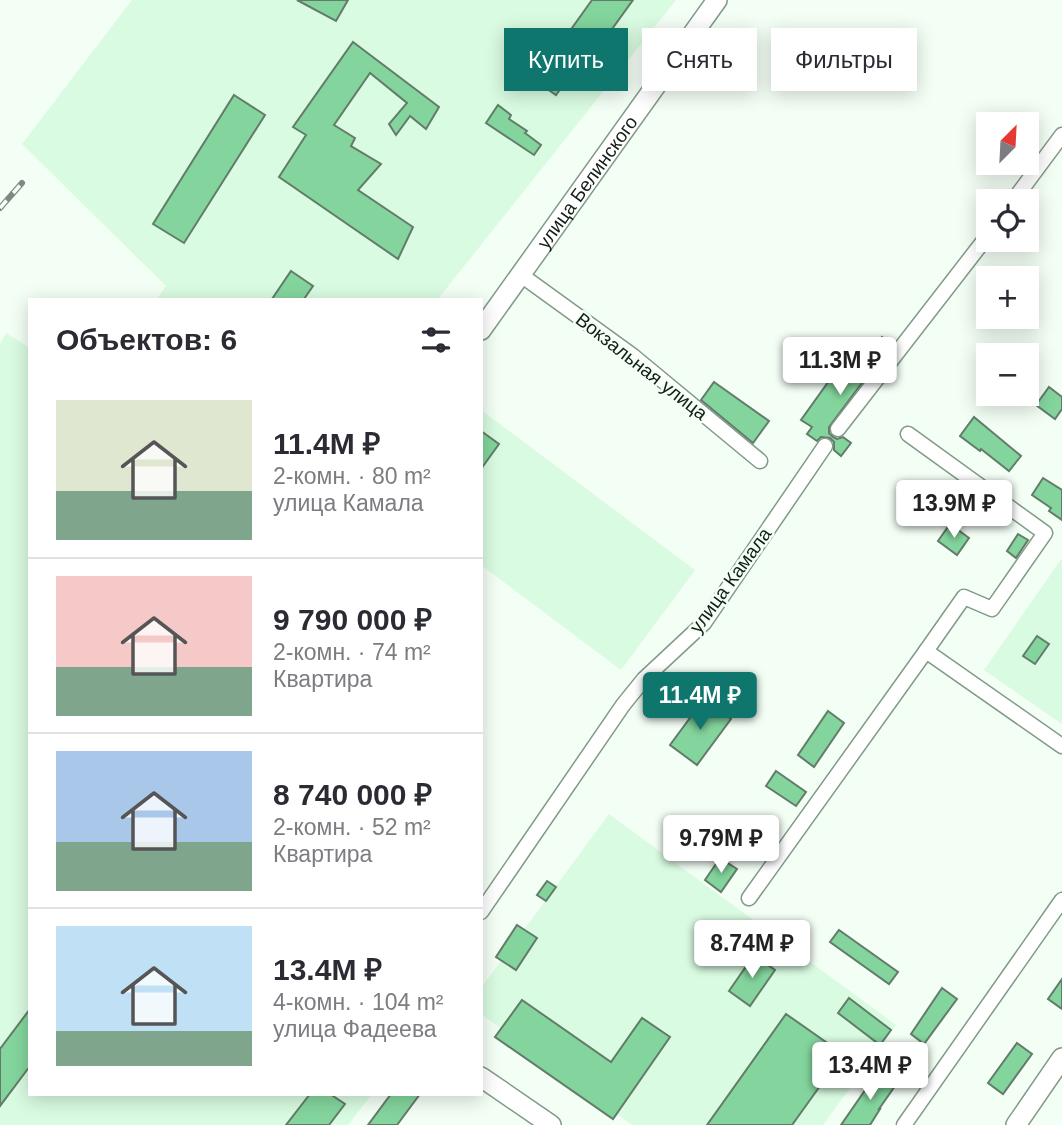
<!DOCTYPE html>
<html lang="ru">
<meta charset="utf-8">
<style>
:root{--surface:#fff;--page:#f7f7f7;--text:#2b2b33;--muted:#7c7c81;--line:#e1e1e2;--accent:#0f766e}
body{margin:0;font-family:Arial,sans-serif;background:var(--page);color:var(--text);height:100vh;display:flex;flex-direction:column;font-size:26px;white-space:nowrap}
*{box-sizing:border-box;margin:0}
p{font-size:23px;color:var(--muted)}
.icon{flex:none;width:38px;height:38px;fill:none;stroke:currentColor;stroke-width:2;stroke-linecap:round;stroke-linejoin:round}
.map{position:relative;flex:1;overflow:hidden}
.panel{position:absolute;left:28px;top:298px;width:455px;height:798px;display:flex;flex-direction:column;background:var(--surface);border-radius:0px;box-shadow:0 4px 18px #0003}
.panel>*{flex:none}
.banner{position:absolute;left:504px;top:28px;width:452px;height:63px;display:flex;gap:14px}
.needle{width:46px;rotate:24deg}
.controls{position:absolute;left:976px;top:112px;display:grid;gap:14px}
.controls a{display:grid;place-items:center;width:63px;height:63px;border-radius:0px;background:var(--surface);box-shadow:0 4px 18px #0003;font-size:35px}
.price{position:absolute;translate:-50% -60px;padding:0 16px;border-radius:7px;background:#fff;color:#222;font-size:23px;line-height:46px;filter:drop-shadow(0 2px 4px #0008)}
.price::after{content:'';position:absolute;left:50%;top:42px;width:21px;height:16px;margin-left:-10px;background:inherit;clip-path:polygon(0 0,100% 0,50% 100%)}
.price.active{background:var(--accent);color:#fff}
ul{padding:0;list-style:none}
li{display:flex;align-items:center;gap:21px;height:175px;padding:0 28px}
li+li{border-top:2px solid var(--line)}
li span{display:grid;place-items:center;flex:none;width:196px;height:140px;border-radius:0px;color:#555}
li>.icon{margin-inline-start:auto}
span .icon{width:84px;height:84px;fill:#fffc;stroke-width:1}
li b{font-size:30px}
h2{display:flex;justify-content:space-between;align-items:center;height:84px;padding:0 28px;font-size:30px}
.chip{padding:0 24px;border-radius:0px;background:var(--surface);box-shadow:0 4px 18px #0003;font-size:24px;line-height:63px}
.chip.active{background:var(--accent);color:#fff}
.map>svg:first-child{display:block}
.built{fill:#d9fbe1}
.building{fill:#84d59d;stroke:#637c6a;stroke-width:2}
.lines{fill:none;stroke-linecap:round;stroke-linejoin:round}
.street-casing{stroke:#819a87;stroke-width:17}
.secondary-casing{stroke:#819a87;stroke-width:22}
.street{stroke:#fff;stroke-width:14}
.secondary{stroke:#fff;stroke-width:19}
.rail-casing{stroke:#7e8981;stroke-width:6}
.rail{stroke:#f3fef5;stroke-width:3.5;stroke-dasharray:10;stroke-linecap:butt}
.labels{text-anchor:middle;stroke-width:5;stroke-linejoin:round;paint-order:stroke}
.street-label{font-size:19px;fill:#131d16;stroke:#f3fef5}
</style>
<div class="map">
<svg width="1062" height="1125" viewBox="0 0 1062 1125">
<rect width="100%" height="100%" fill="#f3fef5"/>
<g class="built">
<polygon points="132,0 676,0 438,299 157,299 166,286 22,144"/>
<polygon points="6,333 30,348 30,1094 372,1094 348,1125 0,1125 0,528 2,528 0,527 0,344"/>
<polygon points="481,410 695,570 621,670 481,565"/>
<polygon points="1062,558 1062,724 984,670"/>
<polygon points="609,814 896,1025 823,1125 632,1125 481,1014 481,988"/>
</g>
<g class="building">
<polygon points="297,0 348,0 336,21"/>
<polygon points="592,0 633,0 591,58 572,45 553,72 566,81 556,95 523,72 533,58 544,67"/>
<polygon points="353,42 439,107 426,129 410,116 396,135 389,124 407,103 370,73 334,125 355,138 351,146 381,164 358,190 413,227 398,259 279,177 306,135 293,127"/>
<polygon points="234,95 265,115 184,243 153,224"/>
<polygon points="498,105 511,115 509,119 527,131 525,133 541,145 534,155 486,123"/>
<polygon points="291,271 313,286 304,299 272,299"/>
<polygon points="882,337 891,344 829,427 829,433 833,437 837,439 843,437 851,443 841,456 834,450 834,442 830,438 821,437 817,441 807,434 812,427 801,420 844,360 858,370"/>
<polygon points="714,382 769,421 753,443 701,400"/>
<polygon points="1049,387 1062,397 1062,409 1055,419 1036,405"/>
<polygon points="974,417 1021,456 1009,471 981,449 980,451 960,436"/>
<polygon points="481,431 499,444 481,469"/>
<polygon points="1043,478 1062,490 1062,520 1049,511 1051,508 1032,495"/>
<polygon points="950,524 969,538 957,555 938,541"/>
<polygon points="1018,534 1028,540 1016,558 1007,551"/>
<polygon points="1037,636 1049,644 1035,664 1023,656"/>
<polygon points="704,699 731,719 697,765 670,745"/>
<polygon points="828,711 844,723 814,767 798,755"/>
<polygon points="776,771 806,792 796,806 766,786"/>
<polygon points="720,858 737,869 721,892 705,880"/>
<polygon points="547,881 556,887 546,901 537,895"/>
<polygon points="517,925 537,938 516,970 496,957"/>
<polygon points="839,930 898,972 889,984 830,942"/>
<polygon points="754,955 775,970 750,1006 729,991"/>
<polygon points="1062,979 1062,1009 1048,999"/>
<polygon points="942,988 957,999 924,1044 911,1034"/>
<polygon points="849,998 891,1030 880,1045 838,1013"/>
<polygon points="522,1000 611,1062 642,1018 670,1037 613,1119 495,1037"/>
<polygon points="30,1009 30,1066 0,1106 0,1049"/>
<polygon points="786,1014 843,1054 792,1125 707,1125"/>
<polygon points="1017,1043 1032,1054 1003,1094 988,1083"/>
<polygon points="877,1073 895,1086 879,1109 880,1109 870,1125 841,1125"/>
<polygon points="310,1094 330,1094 345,1104 329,1125 286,1125"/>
<polygon points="391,1094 420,1094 397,1125 368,1125"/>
</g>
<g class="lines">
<g class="street-casing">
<g id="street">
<polyline points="1013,201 1062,135"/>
<polyline points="521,275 633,356 760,461"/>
<polyline points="838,429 989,234"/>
<polyline points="908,434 1045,533 992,609 964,597 926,651 1062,746"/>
<polyline points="749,898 926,651"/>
<polyline points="481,912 623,705 644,679 704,623 825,446"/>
<polyline points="904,1125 1062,900"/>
</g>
</g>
<g class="secondary-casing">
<g id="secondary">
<path id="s1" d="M 481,330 L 717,0"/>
<polyline points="481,1077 551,1125"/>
<polyline points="1016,1125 1062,1058"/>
</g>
</g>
<use href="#street" class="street"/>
<use href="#secondary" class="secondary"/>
<g class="rail-casing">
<polyline id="rail" points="0,208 22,183"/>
</g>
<use href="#rail" class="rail"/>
</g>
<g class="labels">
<g class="street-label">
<text dy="7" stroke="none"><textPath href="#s1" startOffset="182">улица Белинского</textPath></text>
<text transform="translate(642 366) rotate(38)" y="7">Вокзальная улица</text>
<text transform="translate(730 580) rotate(-54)" y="7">улица Камала</text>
</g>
</g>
</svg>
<div class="controls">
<a><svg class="needle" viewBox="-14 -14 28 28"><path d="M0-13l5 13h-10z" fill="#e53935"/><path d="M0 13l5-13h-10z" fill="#7c7c81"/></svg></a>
<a><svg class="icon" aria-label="locate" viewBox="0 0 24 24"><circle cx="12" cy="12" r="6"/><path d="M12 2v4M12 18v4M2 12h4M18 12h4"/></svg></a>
<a>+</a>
<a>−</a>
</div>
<b class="price" style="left:840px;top:397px">11.3M ₽</b>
<b class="price" style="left:954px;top:540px">13.9M ₽</b>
<b class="price active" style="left:700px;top:732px">11.4M ₽</b>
<b class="price" style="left:721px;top:875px">9.79M ₽</b>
<b class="price" style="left:752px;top:980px">8.74M ₽</b>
<b class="price" style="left:870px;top:1102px">13.4M ₽</b>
<div class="banner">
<a class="chip active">Купить</a>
<a class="chip">Снять</a>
<a class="chip">Фильтры</a>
</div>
<section class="panel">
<h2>Объектов: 6<svg class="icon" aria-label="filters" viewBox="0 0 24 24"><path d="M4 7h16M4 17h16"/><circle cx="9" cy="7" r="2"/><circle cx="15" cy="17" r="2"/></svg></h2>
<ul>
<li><span style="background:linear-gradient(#dfe7d0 65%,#7fa58c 0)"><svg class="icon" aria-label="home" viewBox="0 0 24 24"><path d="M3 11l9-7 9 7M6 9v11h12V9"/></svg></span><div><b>11.4M ₽</b><p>2-комн. · 80 m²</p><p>улица Камала</p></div></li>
<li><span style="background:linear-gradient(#f6c9c9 65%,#7fa58c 0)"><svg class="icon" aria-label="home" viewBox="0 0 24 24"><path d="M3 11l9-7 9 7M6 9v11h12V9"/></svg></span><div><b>9 790 000 ₽</b><p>2-комн. · 74 m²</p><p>Квартира</p></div></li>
<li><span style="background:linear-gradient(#a9c7e8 65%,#7fa58c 0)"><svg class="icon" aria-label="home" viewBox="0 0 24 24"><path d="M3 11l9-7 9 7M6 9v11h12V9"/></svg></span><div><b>8 740 000 ₽</b><p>2-комн. · 52 m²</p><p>Квартира</p></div></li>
<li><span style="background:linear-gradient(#bfe0f5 75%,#7fa58c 0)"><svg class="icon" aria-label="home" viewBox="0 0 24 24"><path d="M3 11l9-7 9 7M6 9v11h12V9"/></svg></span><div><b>13.4M ₽</b><p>4-комн. · 104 m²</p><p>улица Фадеева</p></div></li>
</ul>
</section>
</div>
